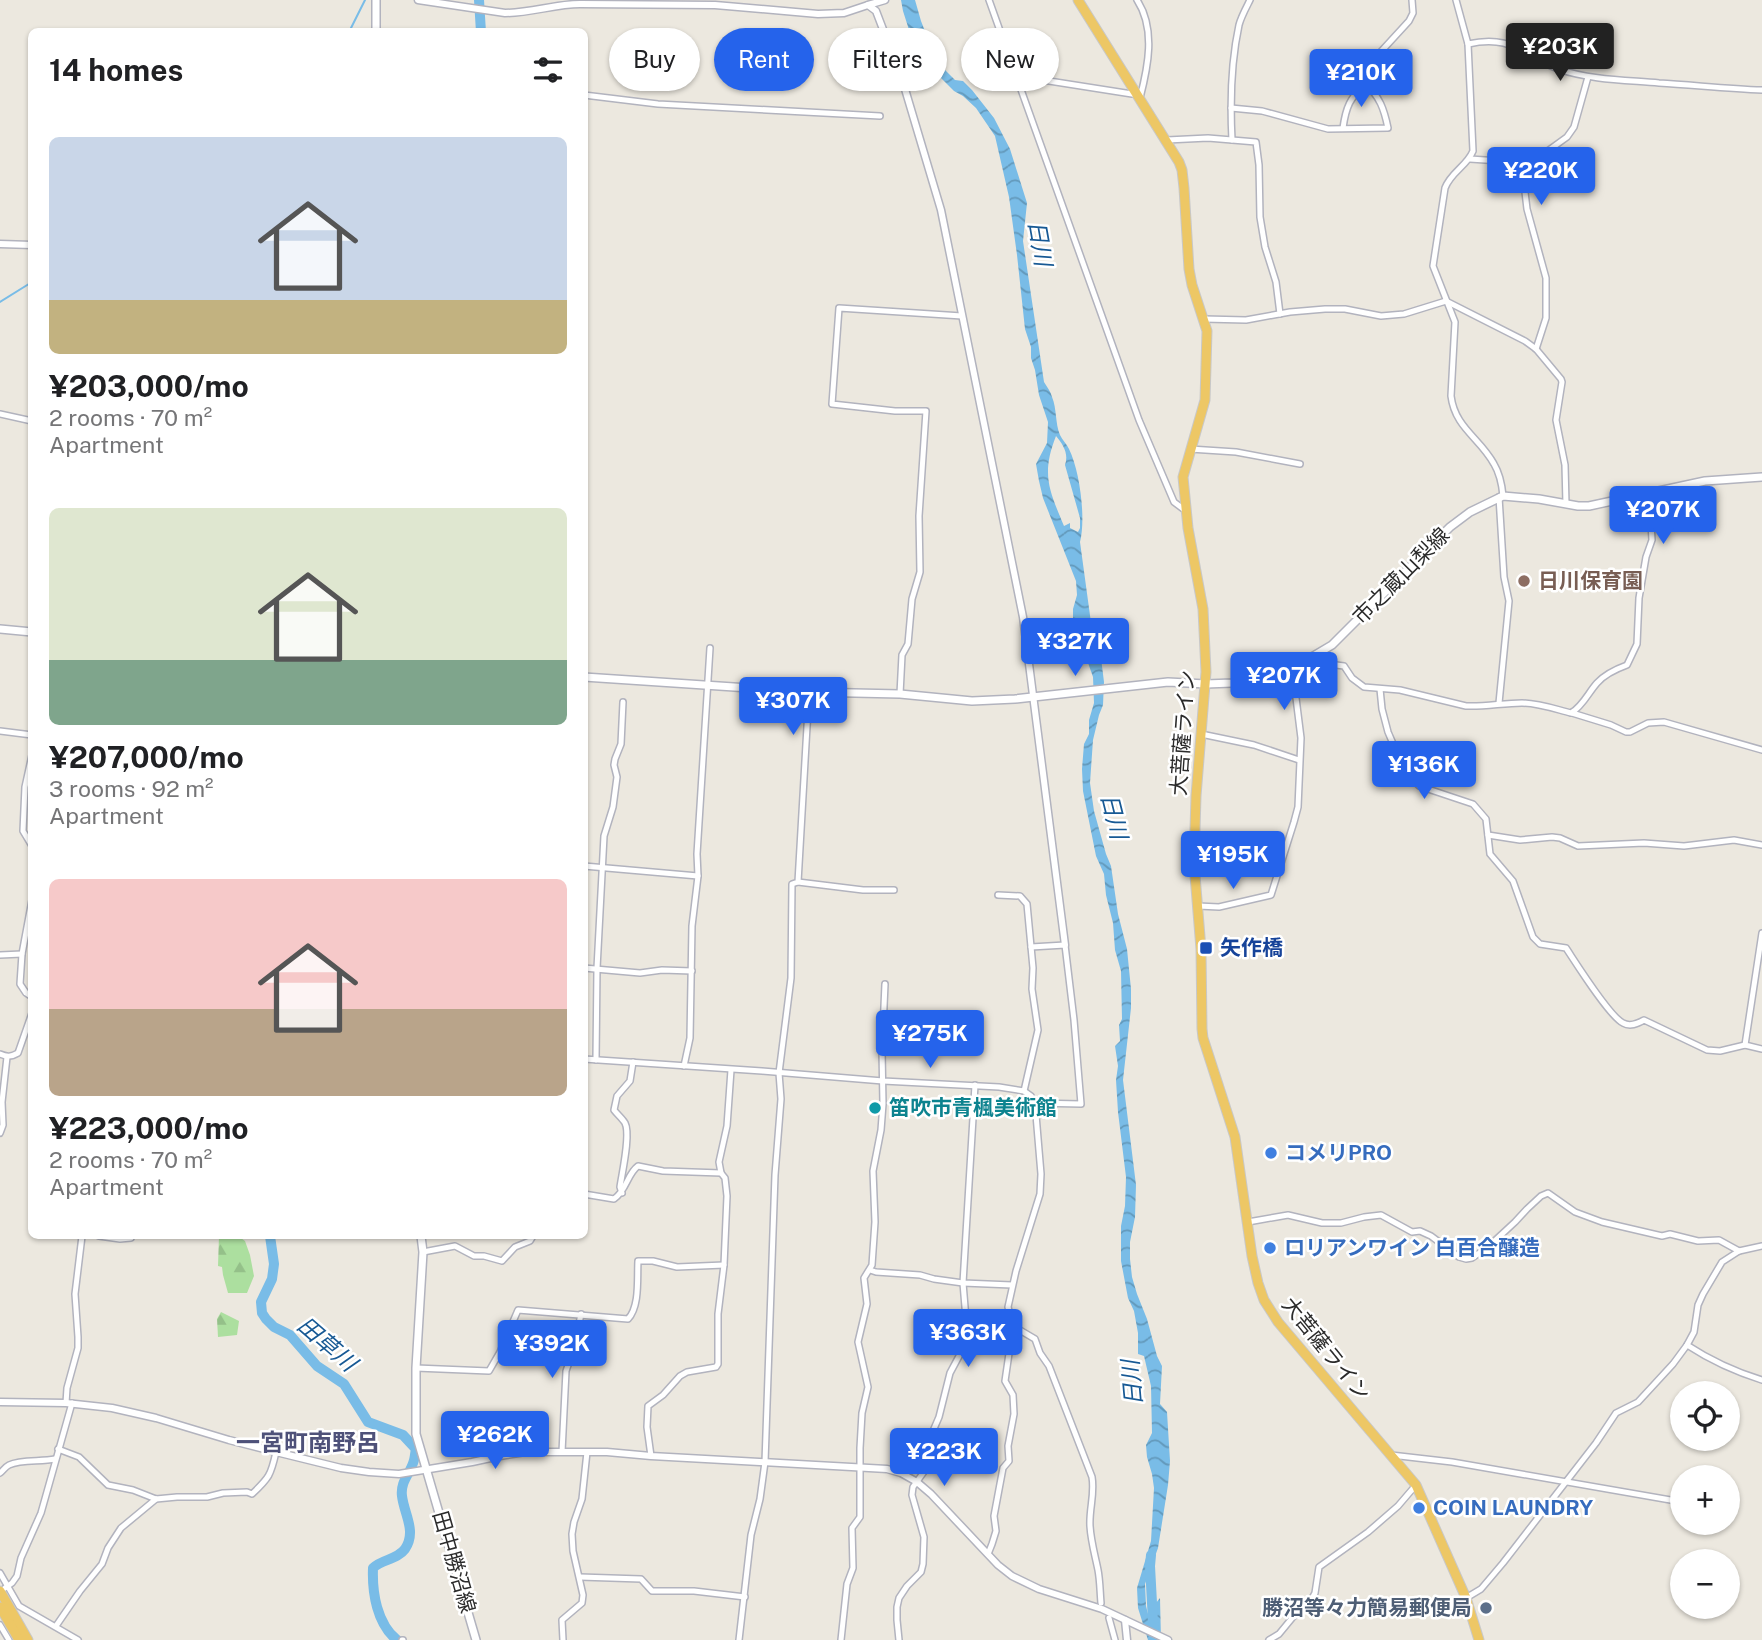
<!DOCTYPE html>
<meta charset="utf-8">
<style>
:root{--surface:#fff;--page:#f6f6f6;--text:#202124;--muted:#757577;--accent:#2563eb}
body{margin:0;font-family:"Public Sans","Noto Sans JP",sans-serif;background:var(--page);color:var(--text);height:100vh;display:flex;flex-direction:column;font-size:26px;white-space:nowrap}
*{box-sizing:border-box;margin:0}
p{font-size:23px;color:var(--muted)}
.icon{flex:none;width:38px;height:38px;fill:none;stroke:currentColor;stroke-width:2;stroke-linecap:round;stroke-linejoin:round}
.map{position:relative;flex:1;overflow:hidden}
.side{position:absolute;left:28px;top:28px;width:560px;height:1211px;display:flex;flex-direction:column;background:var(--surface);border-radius:10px;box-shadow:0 2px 5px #0004}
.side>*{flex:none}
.top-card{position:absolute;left:609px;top:28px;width:665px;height:63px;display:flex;gap:14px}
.fabs{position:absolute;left:1670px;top:1381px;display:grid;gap:14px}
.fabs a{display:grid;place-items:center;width:70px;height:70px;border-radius:50%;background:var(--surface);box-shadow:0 2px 5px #0004;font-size:35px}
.price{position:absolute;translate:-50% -60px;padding:0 16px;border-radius:7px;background:var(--accent);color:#fff;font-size:23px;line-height:46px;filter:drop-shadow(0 2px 4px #0008)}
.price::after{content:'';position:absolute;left:50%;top:42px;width:21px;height:16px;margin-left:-10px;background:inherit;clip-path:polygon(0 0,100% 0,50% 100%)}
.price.selected{background:#222;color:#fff}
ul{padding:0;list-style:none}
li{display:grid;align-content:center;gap:14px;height:371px;padding:0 21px}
li span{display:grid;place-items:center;height:217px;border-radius:10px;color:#555}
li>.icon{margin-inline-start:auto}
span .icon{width:126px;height:126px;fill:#fffc;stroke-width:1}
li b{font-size:30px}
h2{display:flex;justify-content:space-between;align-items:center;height:84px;padding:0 21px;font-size:30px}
.tag{padding:0 24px;border-radius:32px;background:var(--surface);box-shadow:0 2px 5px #0004;font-size:24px;line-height:63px}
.tag.selected{background:var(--accent);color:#fff}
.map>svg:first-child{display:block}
.forest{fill:url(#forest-firs)}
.water{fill:url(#water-waves);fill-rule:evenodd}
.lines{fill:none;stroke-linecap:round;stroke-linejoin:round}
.stream{stroke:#79bce7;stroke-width:2}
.river{stroke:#79bce7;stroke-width:10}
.minor-casing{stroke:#b2b3be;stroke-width:8}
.tertiary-casing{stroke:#b2b3be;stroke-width:9}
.secondary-casing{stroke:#b2b3be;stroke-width:10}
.trunk-casing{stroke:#c8c8c8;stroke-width:11}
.minor{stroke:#fff;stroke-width:5}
.tertiary{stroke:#fff;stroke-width:6}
.secondary{stroke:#fff;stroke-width:7}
.trunk{stroke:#edc765;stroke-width:9}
.education-dot{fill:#8d6e63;stroke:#fff;stroke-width:2.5}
.transit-dot{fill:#1a4fb4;stroke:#fff;stroke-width:2.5}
.culture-dot{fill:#0f9aa8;stroke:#fff;stroke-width:2.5}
.shop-dot{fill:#3f7fe0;stroke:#fff;stroke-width:2.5}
.service-dot{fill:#5c6f8a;stroke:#fff;stroke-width:2.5}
.labels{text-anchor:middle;stroke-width:5;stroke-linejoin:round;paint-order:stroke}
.street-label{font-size:21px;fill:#2b2b2b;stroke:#fff}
.education-label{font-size:21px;font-weight:bold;fill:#785e54;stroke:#fff;text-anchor:start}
.transit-label{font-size:21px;font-weight:bold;fill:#164399;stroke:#fff;text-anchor:start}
.culture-label{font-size:21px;font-weight:bold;fill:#0d838f;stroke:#fff;text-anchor:start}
.shop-label{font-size:21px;font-weight:bold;fill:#366cbe;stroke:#fff;text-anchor:start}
.service-label{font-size:21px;font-weight:bold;fill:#4e5e75;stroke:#fff;text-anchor:end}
.water-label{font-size:23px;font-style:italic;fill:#175994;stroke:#fff}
.quarter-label{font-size:24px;font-weight:bold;fill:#4e5179;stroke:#fff}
</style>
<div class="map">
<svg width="1762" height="1640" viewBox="0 0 1762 1640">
<defs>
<pattern id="forest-firs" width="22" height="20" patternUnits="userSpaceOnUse" patternTransform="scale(1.75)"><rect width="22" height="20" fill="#acdf9f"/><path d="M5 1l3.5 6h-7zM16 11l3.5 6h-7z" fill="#94c089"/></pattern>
<pattern id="water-waves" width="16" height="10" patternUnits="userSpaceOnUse" patternTransform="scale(1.75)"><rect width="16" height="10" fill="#79bce7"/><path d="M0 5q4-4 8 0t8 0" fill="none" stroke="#6399bb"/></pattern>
</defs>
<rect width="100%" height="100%" fill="#ece8df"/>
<g class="forest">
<polygon points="219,1236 238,1236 245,1241 250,1255 254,1276 247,1293 228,1293 223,1275 222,1267 218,1266"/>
<polygon points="221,1312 239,1321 237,1335 218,1337 217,1319"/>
</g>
<path class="water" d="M 901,0 L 915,0 L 921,21 L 937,62 L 955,80 L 963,81 L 972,90 L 994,118 L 1010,149 L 1027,203 L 1023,241 L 1044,382 C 1047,387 1051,392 1052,397 C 1057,409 1055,423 1060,435 C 1062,440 1067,444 1069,449 C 1080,471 1086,519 1080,542 L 1092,630 L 1096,648 L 1101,658 L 1104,682 L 1103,705 L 1099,715 L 1093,740 L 1090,783 L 1094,811 L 1106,854 L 1111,866 L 1118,914 L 1127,949 L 1131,989 L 1131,1008 L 1123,1080 L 1136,1185 L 1135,1217 L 1130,1242 L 1130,1259 L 1132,1277 L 1137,1294 L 1147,1319 L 1157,1356 L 1162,1366 L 1160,1404 L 1167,1412 L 1170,1461 L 1168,1485 L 1158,1548 L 1145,1584 L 1146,1606 L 1150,1622 L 1156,1603 L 1160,1598 L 1161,1640 L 1148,1640 L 1138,1608 L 1137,1588 L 1151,1541 L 1154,1488 L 1152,1474 L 1147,1457 L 1146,1445 L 1152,1433 L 1151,1386 L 1144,1356 L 1138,1354 L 1138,1333 L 1134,1311 L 1128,1298 L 1121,1261 L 1121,1226 L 1125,1206 L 1126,1177 L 1118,1112 L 1116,1080 L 1118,1066 L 1115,1046 L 1120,1041 L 1119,1025 L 1122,1019 L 1121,971 L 1115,950 L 1113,923 L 1106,895 L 1104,874 L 1096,856 L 1083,791 L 1082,769 L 1084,744 L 1089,734 L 1089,720 L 1094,703 L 1093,677 L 1073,620 L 1073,609 L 1077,595 L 1076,581 L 1043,498 L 1039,481 L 1036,464 L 1047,443 L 1048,422 L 1039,395 L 1035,370 L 1031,358 L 1031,347 L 1025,329 L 1017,255 L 1009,197 L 995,136 L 976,108 L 963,96 L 954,91 L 934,71 L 910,33 L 903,11 ZM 1056,436 C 1063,444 1069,454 1065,465 L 1080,518 L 1080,528 L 1078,532 L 1070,528 L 1070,523 L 1064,526 C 1049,490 1041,474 1056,436 Z"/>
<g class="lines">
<g class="stream">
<polyline points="349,32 365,0"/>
<polyline points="0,302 32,282"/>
</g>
<g class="river">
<polyline points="479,0 481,32"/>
<path d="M 270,1236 L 274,1264 L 272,1279 L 261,1302 L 262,1313 L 266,1319 L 274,1327 L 290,1335 L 317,1366 L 344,1384 L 368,1422 L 403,1435 L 416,1449 C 415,1453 415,1457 414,1460 C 411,1473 400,1481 402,1496 C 404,1514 417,1531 405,1549 C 397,1560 382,1559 373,1568 C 372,1593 377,1624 397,1640"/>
<polyline points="1151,1555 1150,1566 1154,1640"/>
</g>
<g class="minor-casing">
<g id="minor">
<polyline points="989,0 1139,420 1174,502 1186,511"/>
<path d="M 1137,0 C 1156,29 1148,67 1140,98"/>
<path d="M 1456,0 L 1468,44 L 1473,151 C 1467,166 1451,172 1445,188 L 1433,266 L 1455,322 L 1451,396 C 1455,428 1480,438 1494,464 C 1500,474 1502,485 1503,496"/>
<path d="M 1468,44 C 1512,34 1521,55 1558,69 C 1591,80 1625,80 1659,83 C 1694,85 1728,89 1762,90"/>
<path d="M 1009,58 C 1019,65 1018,72 1030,78 L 1132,94 L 1136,93"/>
<polyline points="584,95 658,104 880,116"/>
<path d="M 1231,108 L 1262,111 L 1328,129 L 1388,128 C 1384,109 1380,97 1365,83 L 1365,69 L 1409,21 L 1413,13 L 1412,0"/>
<path d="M 1343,128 C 1346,106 1350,99 1365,83"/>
<polyline points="1167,140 1208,138 1256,142 1259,165 1260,217 1265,247 1276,282 1280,314"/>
<path d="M 1232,140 C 1230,102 1231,62 1239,25 C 1241,17 1246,8 1250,0"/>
<polyline points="1470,159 1531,163"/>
<polyline points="1204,319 1246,320 1290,312 1325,309 1345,309 1381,316 1404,314 1446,301 1525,341 1536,349 1561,379 1562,382 1556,420 1565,465 1566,504"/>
<polyline points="1536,349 1546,318 1546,278 1527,209 1525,192 1527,179 1531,163 1567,137 1574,127 1588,77"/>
<polyline points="0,414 32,421"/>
<polyline points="1190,449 1236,452 1300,464"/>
<path d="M 1305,661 L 1344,666 L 1352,678 L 1364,687 L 1400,690 L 1466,706 C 1485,707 1503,703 1522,703 C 1538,703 1555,709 1571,713 C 1583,706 1588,693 1597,683 C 1605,674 1616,669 1627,665 L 1637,644 L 1639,598 L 1646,557 L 1652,540 L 1651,523 L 1644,494"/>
<path d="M 1380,689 L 1382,709 L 1388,732 L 1397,753 L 1405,765 L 1408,775 L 1419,786 L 1473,804 L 1486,819 L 1490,854 L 1513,881 L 1533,937 L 1540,944 L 1566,948 C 1576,963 1609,1016 1623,1023 C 1630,1027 1637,1024 1644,1020 L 1707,1050 L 1720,1051 L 1745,1045"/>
<polyline points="900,694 902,655 908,644 912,599 920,572 919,516 926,411 895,411 832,404 839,308 962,316"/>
<polyline points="1499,703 1509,601 1504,577 1499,497"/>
<polyline points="1572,713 1611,725 1626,732 1630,732 1648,723 1664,722 1762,750"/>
<polyline points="0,731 32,735"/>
<polyline points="1201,734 1254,745 1299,760"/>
<polyline points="32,755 25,787 23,831 32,846"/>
<polyline points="1488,835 1520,840 1552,837 1560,838 1578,846 1644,843 1684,846 1734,840 1762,845"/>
<polyline points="584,866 698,876"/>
<polyline points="798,882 863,890 894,890"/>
<polyline points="998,895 1020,896 1027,904 1033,968 1032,989 1038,1030 1024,1091"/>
<polyline points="32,900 22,954 20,984 26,993 32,997"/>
<polyline points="1198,906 1219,907 1271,895 1294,822 1298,807 1301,738 1295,690 1295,665"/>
<polyline points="1762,933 1745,1045 1762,1049"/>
<polyline points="1031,947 1065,945 1074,1020 1081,1104 1035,1103"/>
<polyline points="0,955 22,954"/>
<polyline points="584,968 640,973 662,970 692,971"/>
<path d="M 0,1054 C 7,1057 11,1057 18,1053 L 32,1013"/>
<polyline points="584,1059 762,1071 883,1081 999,1087 1024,1091 1031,1096 1035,1103 1041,1174 1040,1194 1016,1271 1008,1307 1013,1326 1005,1381 1013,1395 1014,1414 1008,1446 1009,1461 1003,1468 994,1516 996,1531 992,1544 988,1554"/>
<polyline points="596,1060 597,968 604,836 613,807 617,777 614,765 615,759 621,744 623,702"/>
<polyline points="684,1066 690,1038 692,926 698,876 697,854 710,648"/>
<polyline points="0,1133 3,1125 2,1102 7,1057"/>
<path d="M 622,1193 L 620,1187 C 622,1173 631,1134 625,1123 C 623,1119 617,1114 614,1110 L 617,1096 L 630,1081 L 633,1062"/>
<path d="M 584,1194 L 614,1199 C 627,1190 627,1174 638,1166 L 663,1171 L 721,1173"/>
<polyline points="1248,1222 1288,1215 1322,1223 1341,1223 1364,1217 1381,1215 1412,1232 1420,1231 1431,1236 1459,1257 1466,1259 1472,1258 1488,1247 1515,1222 1527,1209 1541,1196 1548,1193 1575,1212 1602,1222 1662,1236 1670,1234 1698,1241 1719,1240 1739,1251"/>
<polyline points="99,1236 120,1239 131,1238 131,1236"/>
<polyline points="423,1252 455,1246 474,1256 484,1256 502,1261 515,1247 530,1241 533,1236"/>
<polyline points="870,1270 876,1272 920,1275 934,1279 963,1283 1012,1285"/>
<path d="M 1013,1326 L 1035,1339 L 1040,1353 L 1049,1366 L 1092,1477 C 1095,1494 1089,1509 1090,1526 C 1091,1542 1095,1555 1098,1570 C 1100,1580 1100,1592 1101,1603"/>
<path d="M 1687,1345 C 1710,1360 1736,1372 1762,1380"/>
<path d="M 416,1368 L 489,1371 L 500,1352 L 518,1310 L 628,1319 C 640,1306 637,1279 638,1261 L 653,1261 L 677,1267 L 724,1265"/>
<polyline points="66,1403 67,1388 78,1348 78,1337 75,1294 82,1236"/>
<path d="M 58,1449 L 79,1457 L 108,1485 L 133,1490 L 156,1499 L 177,1497 L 207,1497 L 223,1493 L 247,1492 L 252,1494 C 269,1478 271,1475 276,1452"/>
<polyline points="562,1452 566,1371 574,1348 581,1314"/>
<polyline points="1391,1455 1452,1462 1682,1502"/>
<polyline points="651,1456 647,1427 648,1406 663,1395 680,1376 687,1372 716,1367 718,1364 718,1314 724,1265 727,1196 725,1178 721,1173 719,1162 727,1126 731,1070"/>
<path d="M 0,1473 C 3,1471 5,1467 9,1465 C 21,1459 41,1462 55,1459"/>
<polyline points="0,1573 19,1606 78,1640"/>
<polyline points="580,1577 641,1579 652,1591 694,1591 745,1597"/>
<polyline points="5,1588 12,1583 17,1576 21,1558 41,1513 72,1403"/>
<polyline points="1466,1598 1481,1589 1503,1563 1596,1443 1616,1413 1638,1402 1673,1364 1687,1345 1694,1332 1698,1305 1703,1294 1722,1262 1739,1251 1762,1246"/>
<polyline points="1109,1618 1115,1640"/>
<polyline points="0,1625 9,1640"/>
<polyline points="56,1626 80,1591 102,1564 108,1548 121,1528 156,1499"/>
<polyline points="402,1640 403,1640"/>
<polyline points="563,1640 562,1620 582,1603 583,1595 573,1551 572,1534 574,1522 582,1499 587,1452"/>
<polyline points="739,1640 751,1535 760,1499 765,1462 775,1175 781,1099 779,1073 791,978 792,884 798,882 809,692"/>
<polyline points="841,1640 847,1584 853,1568 852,1528 860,1517 860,1448 862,1413 868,1387 858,1342 867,1304 864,1278 872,1265 875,1222 873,1171 881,1130 883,1104 882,1051 885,984"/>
<polyline points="899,1640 897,1620 897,1607 899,1598 907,1586 921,1572 923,1564 924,1537 912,1495 913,1487 926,1469 930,1438 939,1417 950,1373 965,1345 967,1331 963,1283 975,1085"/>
<polyline points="1269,1640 1279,1634 1293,1617 1310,1602 1315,1593 1319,1567 1368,1532 1398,1506 1416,1485"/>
</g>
</g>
<g class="tertiary-casing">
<g id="tertiary">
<path d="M 418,0 L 505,13 C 531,13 555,4 580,4 L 715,5 L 818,14 L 844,13 L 868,5 L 876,11 L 902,79 L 941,210 L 1023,617 L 1065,945"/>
<polyline points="868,5 885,0"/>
<polyline points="0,244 32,245"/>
<polyline points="0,1402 66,1403 112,1408 156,1418 229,1440 276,1452 341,1468 369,1472 399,1474 472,1462 500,1456 525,1452 607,1452 651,1456 887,1469 901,1473 917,1482 931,1494 998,1565 1012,1576 1039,1589 1102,1609 1168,1640"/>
<polyline points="1125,1620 1127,1640"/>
</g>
</g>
<g class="secondary-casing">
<g id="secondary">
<polyline points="376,32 376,0"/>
<polyline points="0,629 32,632"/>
<polyline points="584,677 809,692 900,694 972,701 1015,699 1168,682 1206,684 1232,683 1257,679 1305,661 1332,645 1450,527 1470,512 1503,496 1539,499 1578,506 1589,506 1705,481 1762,477"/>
<polyline points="421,1236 423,1252 416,1368 416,1434 476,1640"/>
</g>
</g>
<g class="trunk-casing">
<g id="trunk">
<polyline points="1078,0 1179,162 1182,170 1184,188 1189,269 1192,285 1207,331 1205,400 1183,477 1188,528 1203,609 1206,672 1196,796 1194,863 1201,949 1202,1029 1203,1038 1235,1137 1252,1256 1258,1283 1264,1300 1278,1322 1416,1485 1466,1598 1479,1640"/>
<polyline points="0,1591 28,1640"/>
<polyline points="0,1607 19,1640"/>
</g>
</g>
<use href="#minor" class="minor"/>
<use href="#tertiary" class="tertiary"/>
<use href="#secondary" class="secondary"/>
<use href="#trunk" class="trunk"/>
</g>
<circle class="education-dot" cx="1524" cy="581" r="7"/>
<rect class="transit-dot" x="1199" y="941" width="14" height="14" rx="3.5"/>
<circle class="culture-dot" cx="875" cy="1108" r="7"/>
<g class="shop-dot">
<circle cx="1271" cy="1153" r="7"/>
<circle cx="1270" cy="1248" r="7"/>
<circle cx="1419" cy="1508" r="7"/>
</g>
<circle class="service-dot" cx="1486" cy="1608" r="7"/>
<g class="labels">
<g class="street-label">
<text transform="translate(1401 576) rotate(-45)" y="7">市之蔵山梨線</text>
<text transform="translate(1183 733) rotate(-86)" y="7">大菩薩ライン</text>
<text transform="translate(1326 1349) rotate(51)" y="7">大菩薩ライン</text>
<text transform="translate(454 1562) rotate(74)" y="7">田中勝沼線</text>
</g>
<g class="education-label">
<text x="1538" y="588">日川保育園</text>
</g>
<g class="transit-label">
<text x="1220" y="955">矢作橋</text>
</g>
<g class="culture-label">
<text x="889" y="1115">笛吹市青楓美術館</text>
</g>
<g class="shop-label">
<text x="1285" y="1160">コメリPRO</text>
<text x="1284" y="1255">ロリアンワイン 白百合醸造</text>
<text x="1433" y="1515">COIN LAUNDRY</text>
</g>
<g class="service-label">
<text x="1472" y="1615">勝沼等々力簡易郵便局</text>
</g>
<g class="water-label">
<text transform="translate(1040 243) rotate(80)" y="8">日川</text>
<text transform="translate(1114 816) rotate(76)" y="8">日川</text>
<text transform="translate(327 1344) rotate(41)" y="8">田草川</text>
<text transform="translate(1132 1383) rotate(-95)" y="8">日川</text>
</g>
<g class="quarter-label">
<text x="308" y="1451">一宮町南野呂</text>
</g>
</g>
</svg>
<div class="fabs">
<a><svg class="icon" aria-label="locate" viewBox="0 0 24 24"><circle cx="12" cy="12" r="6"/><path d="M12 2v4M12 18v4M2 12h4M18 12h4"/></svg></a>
<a>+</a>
<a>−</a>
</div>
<b class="price selected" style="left:1560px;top:83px">¥203K</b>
<b class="price" style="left:1361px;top:109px">¥210K</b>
<b class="price" style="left:1541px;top:207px">¥220K</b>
<b class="price" style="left:1663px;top:546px">¥207K</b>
<b class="price" style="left:1075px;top:678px">¥327K</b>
<b class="price" style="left:1284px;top:712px">¥207K</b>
<b class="price" style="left:793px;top:737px">¥307K</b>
<b class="price" style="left:1424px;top:801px">¥136K</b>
<b class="price" style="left:1233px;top:891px">¥195K</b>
<b class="price" style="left:930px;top:1070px">¥275K</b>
<b class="price" style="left:968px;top:1369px">¥363K</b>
<b class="price" style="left:552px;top:1380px">¥392K</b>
<b class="price" style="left:495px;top:1471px">¥262K</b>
<b class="price" style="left:944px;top:1488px">¥223K</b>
<div class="top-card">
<a class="tag">Buy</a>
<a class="tag selected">Rent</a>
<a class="tag">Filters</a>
<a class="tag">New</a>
</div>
<section class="side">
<h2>14 homes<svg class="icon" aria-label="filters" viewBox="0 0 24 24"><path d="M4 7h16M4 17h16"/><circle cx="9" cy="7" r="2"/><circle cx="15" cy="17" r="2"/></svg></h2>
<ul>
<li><span style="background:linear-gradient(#c9d6e8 75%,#c2b280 0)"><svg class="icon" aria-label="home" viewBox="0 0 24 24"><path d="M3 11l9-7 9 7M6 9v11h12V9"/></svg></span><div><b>¥203,000/mo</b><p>2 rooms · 70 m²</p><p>Apartment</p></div></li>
<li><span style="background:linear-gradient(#dfe7d0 70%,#7fa58c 0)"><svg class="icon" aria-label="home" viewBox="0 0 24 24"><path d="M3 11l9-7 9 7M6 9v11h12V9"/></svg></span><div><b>¥207,000/mo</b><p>3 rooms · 92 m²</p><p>Apartment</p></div></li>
<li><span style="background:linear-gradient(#f6c9c9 60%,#b9a48a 0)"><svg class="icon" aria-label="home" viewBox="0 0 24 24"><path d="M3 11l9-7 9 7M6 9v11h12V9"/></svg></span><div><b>¥223,000/mo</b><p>2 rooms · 70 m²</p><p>Apartment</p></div></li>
</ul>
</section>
</div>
